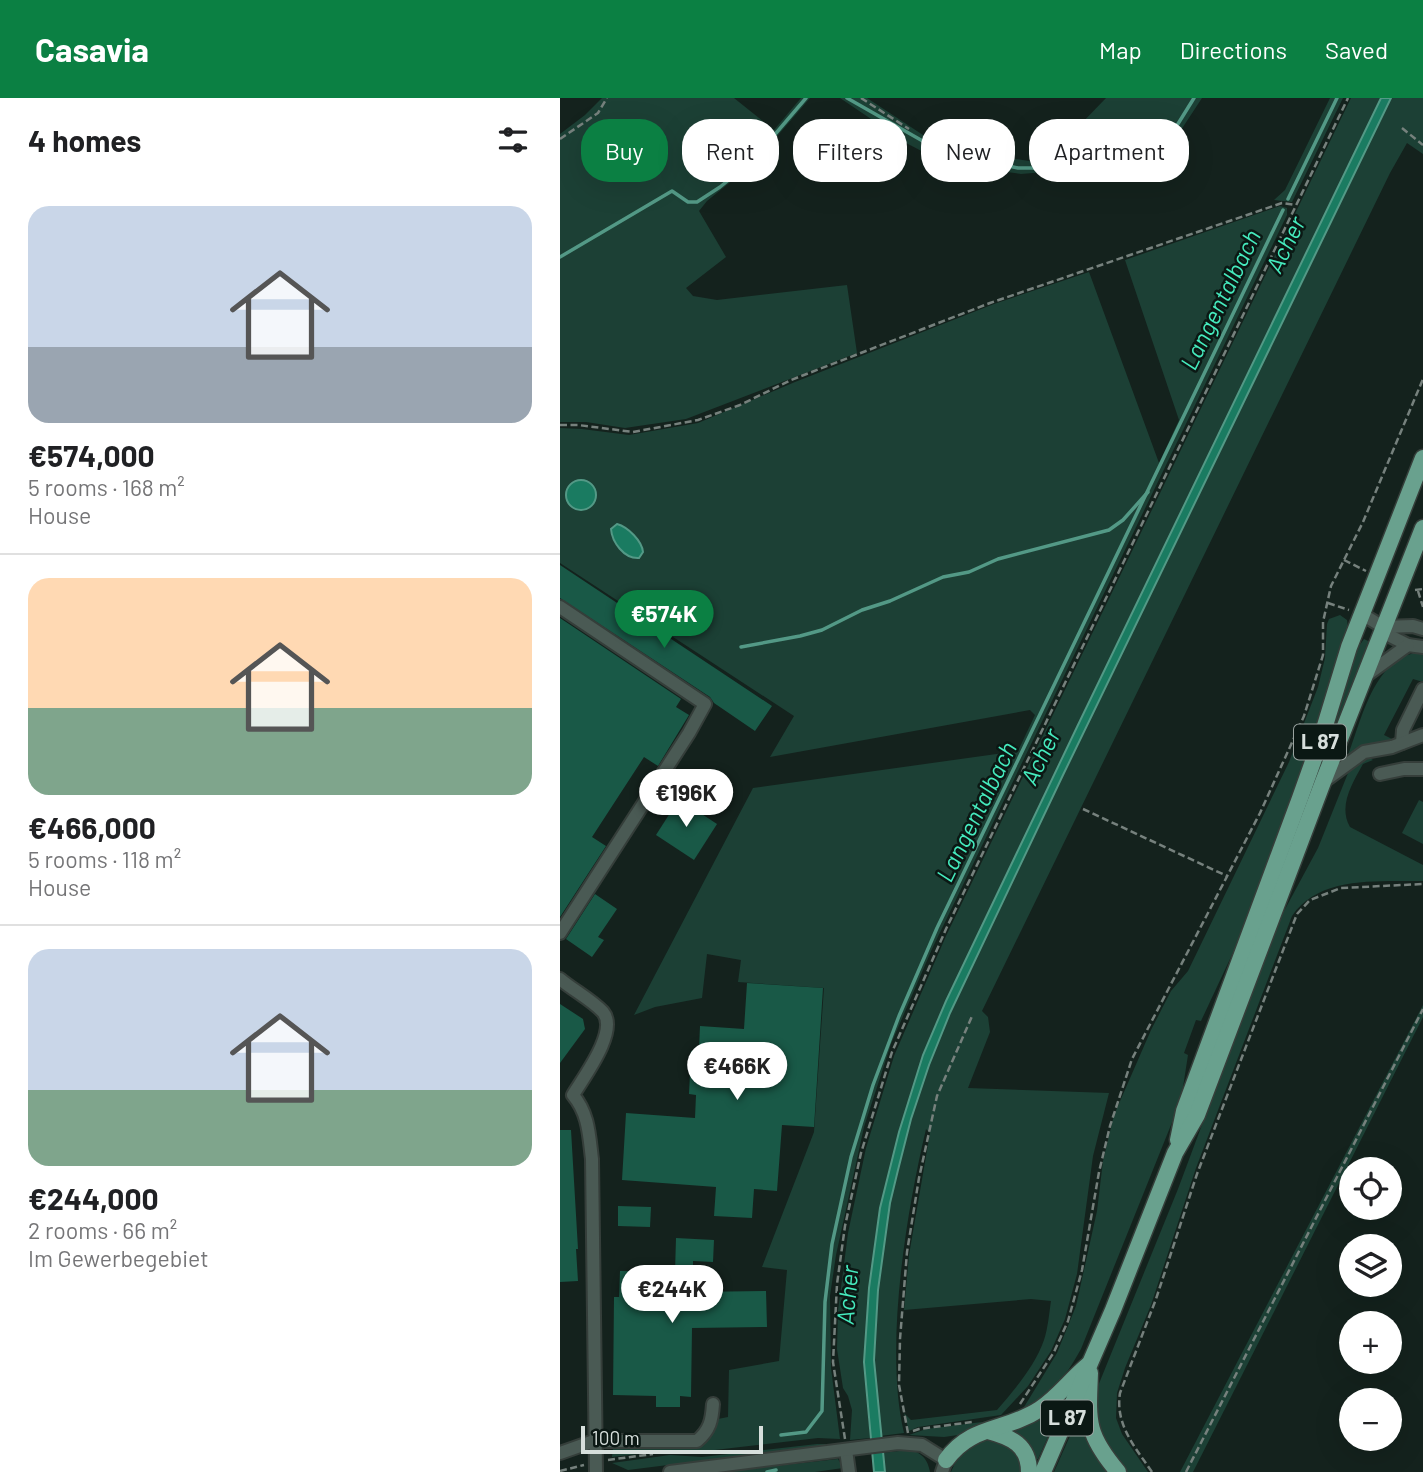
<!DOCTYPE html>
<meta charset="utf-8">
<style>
:root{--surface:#fff;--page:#f6f6f6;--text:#202124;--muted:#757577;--line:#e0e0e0;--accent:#0b8043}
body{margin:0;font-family:Barlow,sans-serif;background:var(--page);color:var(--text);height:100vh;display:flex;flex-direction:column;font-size:26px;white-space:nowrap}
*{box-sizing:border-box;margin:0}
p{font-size:23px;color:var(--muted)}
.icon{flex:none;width:38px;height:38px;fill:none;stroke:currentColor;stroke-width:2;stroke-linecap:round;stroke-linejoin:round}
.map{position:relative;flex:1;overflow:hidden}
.drawer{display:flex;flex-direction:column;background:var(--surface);width:560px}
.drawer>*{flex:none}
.top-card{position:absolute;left:21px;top:21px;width:665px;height:63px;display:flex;gap:14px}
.tools{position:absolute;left:779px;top:1059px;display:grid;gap:14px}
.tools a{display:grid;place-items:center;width:63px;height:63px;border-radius:50%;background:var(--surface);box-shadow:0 7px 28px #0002;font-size:35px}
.scale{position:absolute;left:21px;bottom:18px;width:182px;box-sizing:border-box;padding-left:7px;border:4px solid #d7dfdc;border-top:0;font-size:19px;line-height:24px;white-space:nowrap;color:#d7dfdc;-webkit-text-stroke:5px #0b1814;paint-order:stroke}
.price{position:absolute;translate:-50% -60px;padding:0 16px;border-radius:24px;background:#fff;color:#222;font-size:23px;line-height:46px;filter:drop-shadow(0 2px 4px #0008)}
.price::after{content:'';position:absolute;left:50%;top:42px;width:21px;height:16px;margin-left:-10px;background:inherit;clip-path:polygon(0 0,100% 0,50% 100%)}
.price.active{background:var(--accent);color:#fff}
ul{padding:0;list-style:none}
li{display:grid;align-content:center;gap:14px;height:371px;padding:0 28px}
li+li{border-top:2px solid var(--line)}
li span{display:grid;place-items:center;height:217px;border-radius:21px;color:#555}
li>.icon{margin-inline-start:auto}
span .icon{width:126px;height:126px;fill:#fffc;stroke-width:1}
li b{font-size:30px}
h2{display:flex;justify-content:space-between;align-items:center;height:84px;padding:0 28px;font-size:30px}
.chip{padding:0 24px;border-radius:28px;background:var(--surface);box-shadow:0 7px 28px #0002;font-size:24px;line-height:63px}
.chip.active{background:var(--accent);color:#fff}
header{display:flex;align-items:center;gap:42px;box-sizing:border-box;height:98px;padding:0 35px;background:var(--accent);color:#fff}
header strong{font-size:33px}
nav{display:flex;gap:38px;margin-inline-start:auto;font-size:24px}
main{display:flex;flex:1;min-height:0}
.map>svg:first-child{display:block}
.green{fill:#1c4035}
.water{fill:#1a7b61;stroke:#539986;stroke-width:2}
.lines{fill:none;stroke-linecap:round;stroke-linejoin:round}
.stream{stroke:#539986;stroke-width:3.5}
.building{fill:#195947}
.minor-casing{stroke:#353e3a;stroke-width:16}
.major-casing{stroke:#353e3a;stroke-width:19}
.path{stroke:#76817d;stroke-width:2.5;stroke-dasharray:7 3.5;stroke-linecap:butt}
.minor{stroke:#4a5a54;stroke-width:12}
.major{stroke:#69a18e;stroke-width:16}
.labels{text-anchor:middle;stroke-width:5;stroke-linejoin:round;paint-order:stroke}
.shield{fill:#0b1814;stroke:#9aa3a0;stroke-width:2}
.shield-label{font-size:21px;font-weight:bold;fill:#d7dfdc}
.water-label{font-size:24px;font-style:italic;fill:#45eabd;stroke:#0b1814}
</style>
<header>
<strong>Casavia</strong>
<nav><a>Map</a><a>Directions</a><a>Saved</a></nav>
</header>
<main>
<section class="drawer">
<h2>4 homes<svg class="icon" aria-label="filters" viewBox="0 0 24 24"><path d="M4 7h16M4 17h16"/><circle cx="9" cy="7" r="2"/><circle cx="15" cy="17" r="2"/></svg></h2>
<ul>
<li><span style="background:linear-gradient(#c9d6e8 65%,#9aa5b1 0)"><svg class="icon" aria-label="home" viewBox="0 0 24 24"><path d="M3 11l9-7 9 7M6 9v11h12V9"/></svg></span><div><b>€574,000</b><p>5 rooms · 168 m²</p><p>House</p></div></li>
<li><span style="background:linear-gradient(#ffd9b3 60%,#7fa58c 0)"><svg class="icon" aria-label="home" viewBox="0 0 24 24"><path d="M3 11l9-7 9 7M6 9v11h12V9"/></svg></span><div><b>€466,000</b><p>5 rooms · 118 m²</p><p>House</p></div></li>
<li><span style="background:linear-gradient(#c9d6e8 65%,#7fa58c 0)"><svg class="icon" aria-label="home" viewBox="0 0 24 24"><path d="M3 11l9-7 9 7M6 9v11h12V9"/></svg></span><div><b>€244,000</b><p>2 rooms · 66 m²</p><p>Im Gewerbegebiet</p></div></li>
</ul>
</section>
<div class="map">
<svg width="863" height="1374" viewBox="0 0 863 1374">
<rect width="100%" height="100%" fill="#14221d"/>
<g class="green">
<polygon points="42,0 174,0 214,32 241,0 250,0 194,65 147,103 139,113 166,159 126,190 133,198 157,202 287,187 297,255 126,321 65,330 26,324 0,324 0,36 25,17"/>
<polygon points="280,0 307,0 366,39 407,54 476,64 489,59 546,0 642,0 604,58 593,65 461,76 398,67 377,61 348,46"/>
<polygon points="770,0 783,0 732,104 714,102 725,92"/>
<polygon points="791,0 821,0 517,629 386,903 363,957 339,1034 320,1110 309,1190 304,1264 310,1340 290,1342 292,1312 288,1298 283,1290 277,1251 278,1213 288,1135 306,1050 334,958 386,838"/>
<path d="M 831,0 L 863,0 L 863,56 L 847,45 L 830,75 L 422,913 L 428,919 L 430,934 L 408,990 L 549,995 L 533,1058 L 517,1176 L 505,1221 L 491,1253 L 468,1288 L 441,1317 L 358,1329 L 349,1333 L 344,1315 L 351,1322 L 437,1312 C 455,1291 475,1268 484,1242 C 488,1230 489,1216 491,1203 L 471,1201 L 344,1212 L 349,1157 L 370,1035 L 366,1031 C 346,1116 324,1250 344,1335 L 320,1338 L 314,1262 L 318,1192 L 330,1105 L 338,1071 L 351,1021 L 369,967 L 390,915 L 503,677 Z"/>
<polygon points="720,108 727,110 727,117 372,851 331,946 304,1029 276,1157 270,1198 271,1270 280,1341 258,1340 146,1353 112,1352 52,1359 53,1350 57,1347 142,1346 151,1337 158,1321 168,1319 169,1272 219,1263 227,1172 202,1169 254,1034 264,890 178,884 181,862 147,856 142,900 95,909 74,917 193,690 458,653 475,617 470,612 210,659 234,618 0,465 0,330 22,331 69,337 138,325 235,284 434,206 529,174 599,365 619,322 565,162"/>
<path d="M 780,517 L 787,522 L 788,530 L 753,644 L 707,770 L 677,846 L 641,923 L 636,922 L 624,955 L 628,957 L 621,1002 L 521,1251 C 504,1282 491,1296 461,1314 L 497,1255 L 516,1208 L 537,1113 L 543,1063 L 554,1017 L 591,932 L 611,893 L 628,873 L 729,664 L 758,589 L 765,560 L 767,526 L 769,521 Z"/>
<polygon points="804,541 810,544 768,648 796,552"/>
<path d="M 863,554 L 863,584 L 853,581 L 824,637 L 832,641 L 832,645 L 787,660 C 802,622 814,556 863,554 Z"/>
<path d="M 807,658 L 813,662 L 803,666 C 792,686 778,708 790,729 L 863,767 L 863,783 C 819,784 760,777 732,818 L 636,1070 L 591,1207 L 565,1270 L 557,1295 L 556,1320 L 562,1336 L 588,1374 L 565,1374 L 537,1334 L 535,1297 L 538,1288 L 618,1091 L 717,826 L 758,750 L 790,670 Z"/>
<polygon points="859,702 863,704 863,746 842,735"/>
<polygon points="863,907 863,919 633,1374 620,1374"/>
<polygon points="498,1304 502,1307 478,1361 472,1361 455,1336 457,1329"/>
<polygon points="438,1322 398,1337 384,1339 349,1337 366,1331"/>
<polygon points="517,1322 522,1323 548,1371 546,1374 494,1374"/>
<path d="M 429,1341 L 439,1341 L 456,1352 L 464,1374 L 391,1374 C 398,1356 409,1343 429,1341 Z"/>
<polygon points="257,1346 276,1346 68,1372 52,1365 110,1357 142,1359"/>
<path d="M 339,1350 C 356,1352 367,1356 370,1374 L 325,1374 L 322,1355 L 339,1353 Z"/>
<polygon points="278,1361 283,1370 255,1374 162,1374"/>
</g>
<g class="water">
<polygon points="821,0 831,0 503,677 390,915 369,967 351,1021 338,1072 330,1105 318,1192 314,1262 325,1374 314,1374 304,1264 309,1190 320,1110 339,1034 363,957 386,903 517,629"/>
<circle cx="21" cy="397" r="15"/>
<path d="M 57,426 C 68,429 82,443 83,454 L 79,460 C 64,461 52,444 51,431 Z"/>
</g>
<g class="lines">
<g class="stream">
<polyline points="287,0 382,54 458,70 492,70 591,54 603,50 634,0"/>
<polyline points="728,101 777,0"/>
<polyline points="0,159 112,93 128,104 137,104 160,89 193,62 246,0"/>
<polyline points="181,549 240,538 262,532 302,512 330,503 383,479 409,474 438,461 549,432 563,422 588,394"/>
<polyline points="221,1337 246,1334 262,1313 265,1204 272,1146 291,1059 313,987 339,918 377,830 723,112"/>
<polyline points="207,1374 216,1372"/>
</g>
</g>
<g class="building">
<polygon points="0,467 212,608 195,633 154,605 150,599 0,500"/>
<polygon points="0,520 121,601 116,609 129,617 98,668 84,659 32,739 46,748 0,819"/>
<polygon points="119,701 157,726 134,762 96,737"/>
<polygon points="35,796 57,811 38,839 44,842 32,859 6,841"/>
<polygon points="187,885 263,890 254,1029 222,1027 217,1093 194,1091 192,1120 154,1118 156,1089 62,1082 66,1015 135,1020 136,997 129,996 131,953 139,951 140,928 184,931"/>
<polygon points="0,906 23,921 25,931 0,965"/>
<polygon points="0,1032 11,1032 18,1151 16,1151 18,1183 0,1184"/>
<polygon points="58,1108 91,1109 90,1129 58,1128"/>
<polygon points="116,1140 154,1142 153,1164 133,1163 133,1194 206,1193 207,1229 132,1230 131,1299 120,1298 120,1309 96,1309 96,1298 53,1297 54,1199 59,1199 60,1173 115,1174"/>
</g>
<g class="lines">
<g class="minor-casing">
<g id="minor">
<polyline points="0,509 145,606 129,635 0,835"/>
<polyline points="802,516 823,529 830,538 848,547 863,549"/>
<polyline points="823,529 853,528 863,531"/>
<polyline points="804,579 848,547"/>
<polyline points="842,645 843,632 863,591"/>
<polyline points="820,676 844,671 863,671"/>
<polyline points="763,684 804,654 832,649 863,637"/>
<path d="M 0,881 C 13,892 32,902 43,914 C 59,933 23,980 13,997 C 29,1016 29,1038 32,1061 L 36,1374"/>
<polyline points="286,1352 289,1374"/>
<path d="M 0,1355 L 34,1343 L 137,1343 C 150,1332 152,1322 153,1306"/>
<polyline points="110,1374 338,1345 362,1347 386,1362 382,1374"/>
</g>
</g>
<g class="major-casing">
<g id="major">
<polyline points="618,1042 624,1013 740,700 760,644 789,549 863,360"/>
<path d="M 530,1275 C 528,1324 526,1336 558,1374"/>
<path d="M 428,1333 C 451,1339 469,1347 469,1374"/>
<path d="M 386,1362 C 412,1326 445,1334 480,1311 C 498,1299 511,1281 528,1267"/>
<polyline points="483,1374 553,1212 615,1055 637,1017 763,684 863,430"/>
</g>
</g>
<g class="path">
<polyline points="301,0 349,31"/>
<polyline points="842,30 863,47"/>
<polyline points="0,41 38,15 47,0"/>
<polyline points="0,327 18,327 73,334 138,322 180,307 231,282 430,205 722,105 735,107"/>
<polyline points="784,462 806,473"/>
<polyline points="855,492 863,491"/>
<polyline points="858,493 863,509"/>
<polyline points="768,505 789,512"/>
<polyline points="523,711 667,778"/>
<polyline points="460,1306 494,1254 508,1223 522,1172 539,1074 550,1028 572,961 700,715 744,618 763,557 763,524 771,488 803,424 863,281"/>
<polyline points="353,1333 359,1331 412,1324"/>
<polyline points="348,1335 339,1287 340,1241 347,1154 359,1080 377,998 413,916"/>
<polyline points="285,1341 273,1264 277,1186 285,1128 301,1055 332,954 386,831 788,0"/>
<polyline points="48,1362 93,1356"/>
<polyline points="0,1373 24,1367"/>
<path d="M 592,1374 C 575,1349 555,1327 560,1295 L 596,1201 L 637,1076 L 737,816 L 750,802 L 781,790 L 863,786"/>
<polyline points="626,1374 863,911"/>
</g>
<use href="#minor" class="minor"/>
<use href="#major" class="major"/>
</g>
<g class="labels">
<g class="shield">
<rect x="734" y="626.5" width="52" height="35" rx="5"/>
<rect x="481" y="1302.5" width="52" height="35" rx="5"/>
</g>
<g class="shield-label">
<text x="760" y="651">L 87</text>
<text x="507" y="1327">L 87</text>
</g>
<g class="water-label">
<text transform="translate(726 147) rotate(-64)" y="8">Acher</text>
<text transform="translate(661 202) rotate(-64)" y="8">Langentalbach</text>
<text transform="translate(481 659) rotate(-64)" y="8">Acher</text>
<text transform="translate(417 714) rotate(-64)" y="8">Langentalbach</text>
<text transform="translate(288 1197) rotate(-85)" y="8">Acher</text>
</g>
</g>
</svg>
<div class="tools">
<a><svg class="icon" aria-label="locate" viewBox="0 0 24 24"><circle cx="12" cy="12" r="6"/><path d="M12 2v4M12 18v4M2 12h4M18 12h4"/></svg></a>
<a><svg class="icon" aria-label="layers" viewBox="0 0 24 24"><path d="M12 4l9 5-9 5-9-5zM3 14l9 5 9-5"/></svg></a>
<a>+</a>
<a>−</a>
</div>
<div class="scale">100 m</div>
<b class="price active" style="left:104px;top:552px">€574K</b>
<b class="price" style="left:126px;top:731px">€196K</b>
<b class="price" style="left:177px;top:1004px">€466K</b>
<b class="price" style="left:112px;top:1227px">€244K</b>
<div class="top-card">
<a class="chip active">Buy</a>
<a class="chip">Rent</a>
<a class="chip">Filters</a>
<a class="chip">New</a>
<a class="chip">Apartment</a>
</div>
</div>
</main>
